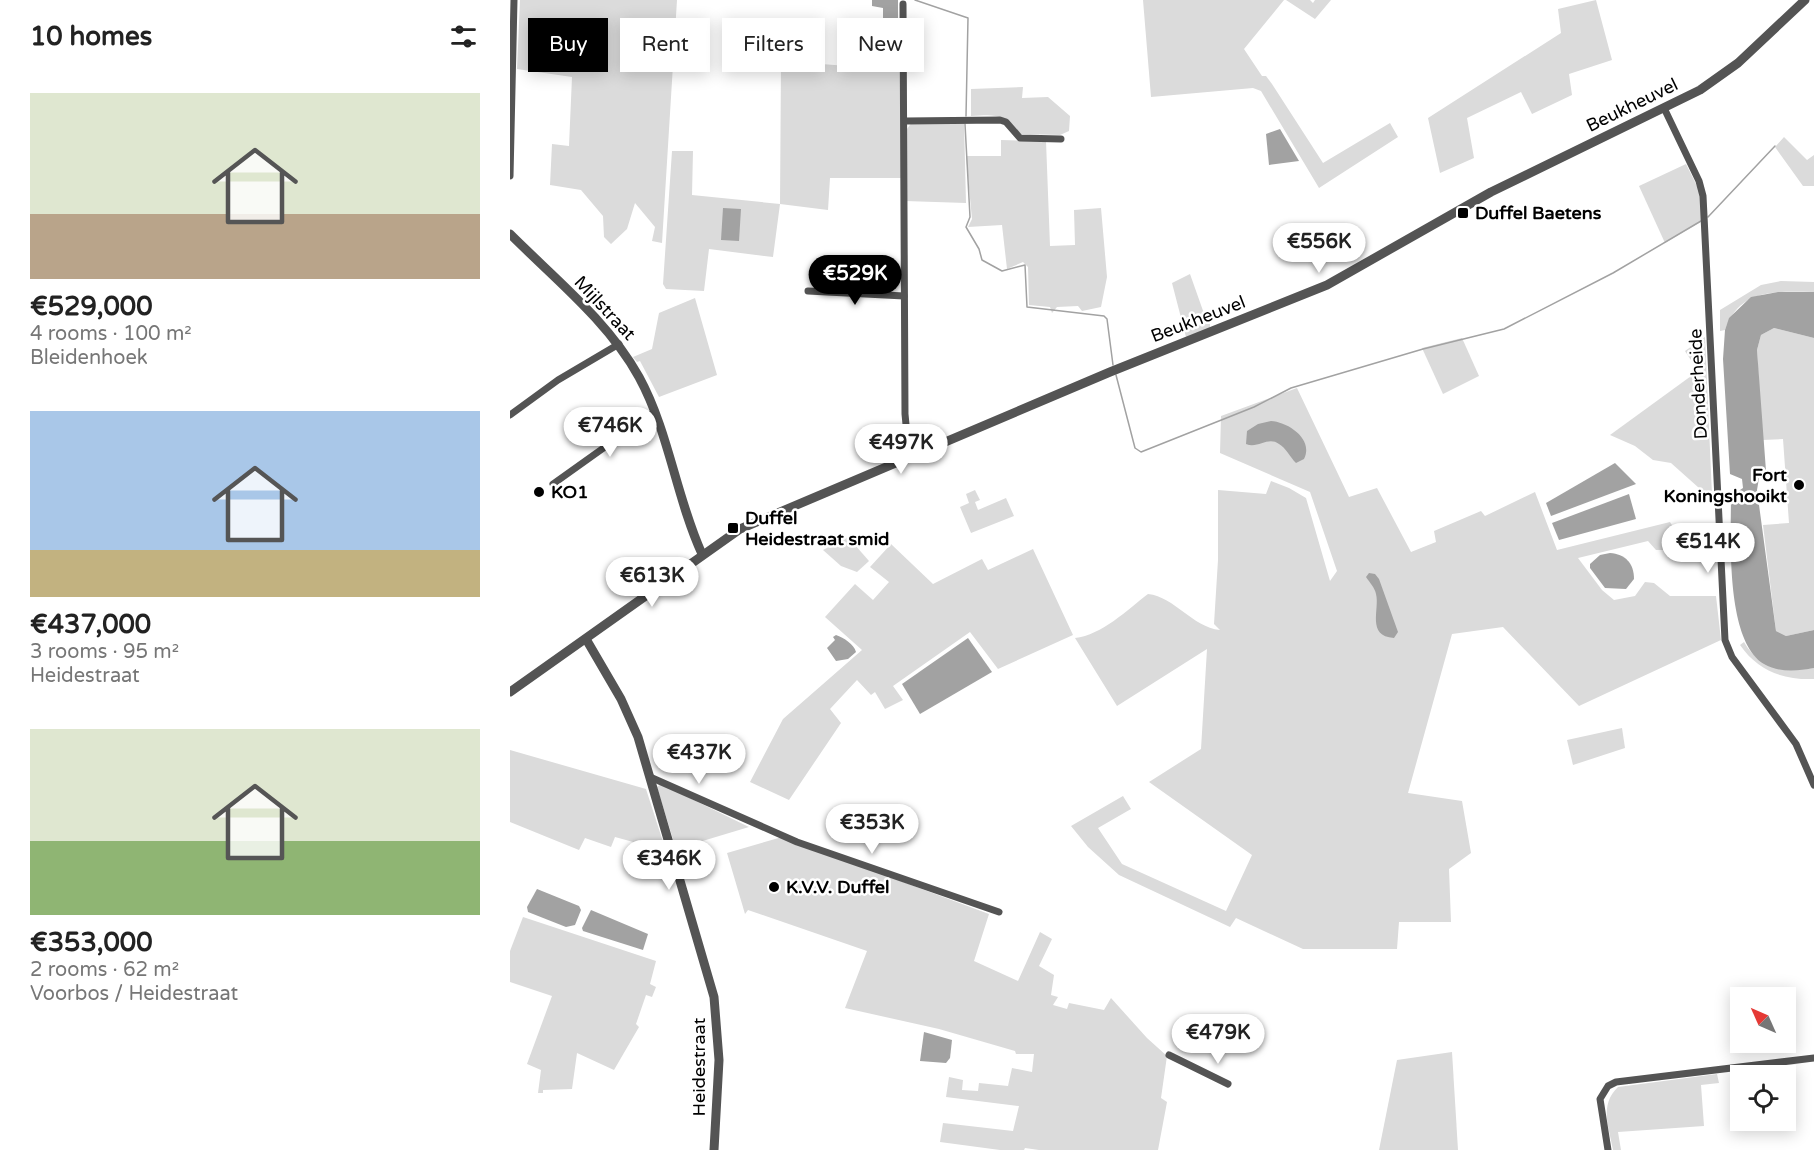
<!DOCTYPE html>
<meta charset="utf-8">
<style>
:root{--surface:#fff;--page:#f6f6f6;--text:#222;--muted:#767676;--accent:#000}
body{margin:0;font-family:"Varela Round",sans-serif;background:var(--page);color:var(--text);height:100vh;display:flex;flex-direction:column;font-size:22px;white-space:nowrap}
*{box-sizing:border-box;margin:0}
p{font-size:20px;color:var(--muted)}
.icon{flex:none;width:33px;height:33px;fill:none;stroke:currentColor;stroke-width:2;stroke-linecap:round;stroke-linejoin:round}
.map{position:relative;flex:1;overflow:hidden}
.panel{display:flex;flex-direction:column;background:var(--surface);width:510px}
.panel>*{flex:none}
.top-card{position:absolute;left:18px;top:18px;width:570px;height:54px;display:flex;gap:12px}
.needle{width:39px;rotate:315deg}
.buttons{position:absolute;left:1220px;top:987px;display:grid;gap:12px}
.buttons a{display:grid;place-items:center;width:66px;height:66px;border-radius:0px;background:var(--surface);box-shadow:0 3px 15px #0003;font-size:30px}
.price{position:absolute;translate:-50% -51px;padding:0 14px;border-radius:21px;background:#fff;color:#222;font-size:20px;line-height:39px;filter:drop-shadow(0 2px 3px #0008)}
.price::after{content:'';position:absolute;left:50%;top:36px;width:18px;height:14px;margin-left:-9px;background:inherit;clip-path:polygon(0 0,100% 0,50% 100%)}
.price.on{background:var(--accent);color:#fff}
ul{padding:0;list-style:none}
li{display:grid;align-content:center;gap:12px;height:318px;padding:0 30px}
li span{display:grid;place-items:center;height:186px;border-radius:0px;color:#555}
li>.icon{margin-inline-start:auto}
span .icon{width:108px;height:108px;fill:#fffc;stroke-width:1}
li b{font-size:26px}
h2{display:flex;justify-content:space-between;align-items:center;height:72px;padding:0 30px;font-size:26px}
.tag{padding:0 21px;border-radius:0px;background:var(--surface);box-shadow:0 3px 15px #0003;font-size:21px;line-height:54px}
.tag.on{background:var(--accent);color:#fff}
main{display:flex;flex:1;min-height:0}
.map>svg:first-child{display:block}
.green{fill:#dbdbdb}
.water{fill:#a2a2a2}
.lines{fill:none;stroke-linecap:round;stroke-linejoin:round}
.stream{stroke:#a2a2a2;stroke-width:1.5}
.minor{stroke:#545454;stroke-width:7}
.tertiary{stroke:#545454;stroke-width:9}
.poi-dot{fill:#000;stroke:#fff;stroke-width:2}
.labels{text-anchor:middle;stroke-width:5;stroke-linejoin:round;paint-order:stroke}
.street-label{font-size:18px;fill:#000;stroke:#fff}
.poi-label{font-size:18px;font-weight:bold;fill:#000;stroke:#fff;text-anchor:start}
</style>
<main>
<section class="panel">
<h2>10 homes<svg class="icon" aria-label="filters" viewBox="0 0 24 24"><path d="M4 7h16M4 17h16"/><circle cx="9" cy="7" r="2"/><circle cx="15" cy="17" r="2"/></svg></h2>
<ul>
<li><span style="background:linear-gradient(#dfe7d0 65%,#b9a48a 0)"><svg class="icon" aria-label="home" viewBox="0 0 24 24"><path d="M3 11l9-7 9 7M6 9v11h12V9"/></svg></span><div><b>€529,000</b><p>4 rooms · 100 m²</p><p>Bleidenhoek</p></div></li>
<li><span style="background:linear-gradient(#a9c7e8 75%,#c2b280 0)"><svg class="icon" aria-label="home" viewBox="0 0 24 24"><path d="M3 11l9-7 9 7M6 9v11h12V9"/></svg></span><div><b>€437,000</b><p>3 rooms · 95 m²</p><p>Heidestraat</p></div></li>
<li><span style="background:linear-gradient(#dfe7d0 60%,#8fb573 0)"><svg class="icon" aria-label="home" viewBox="0 0 24 24"><path d="M3 11l9-7 9 7M6 9v11h12V9"/></svg></span><div><b>€353,000</b><p>2 rooms · 62 m²</p><p>Voorbos / Heidestraat</p></div></li>
</ul>
</section>
<div class="map">
<svg width="1304" height="1150" viewBox="0 0 1304 1150">
<rect width="100%" height="100%" fill="#fff"/>
<g class="green">
<polygon points="10,0 167,0 152,243 142,241 145,227 125,203 117,229 101,244 94,237 93,216 71,190 40,185 42,144 59,146 62,77 7,69"/>
<polygon points="633,0 774,0 734,49 752,76 756,76 762,84 813,163 880,123 888,137 809,188 751,91 743,88 641,97"/>
<polygon points="776,0 800,0 803,3 805,0 821,0 805,19"/>
<polygon points="1086,0 1102,60 1059,74 1062,95 1022,114 1011,92 957,118 964,158 930,173 918,118 1051,33 1048,9"/>
<polygon points="271,61 391,70 392,178 320,178 318,210 270,204 263,257 199,249 194,291 156,289 153,284 162,151 183,151 182,195 270,204"/>
<path d="M 513,87 L 512,98 L 538,97 L 560,116 L 559,131 L 550,135 L 511,134 C 492,114 488,114 461,116 L 461,89 Z"/>
<polygon points="402,122 454,122 456,203 395,201 397,129"/>
<polygon points="1274,137 1297,160 1304,155 1304,186 1293,186 1265,147"/>
<polygon points="491,140 536,141 540,246 565,245 564,210 591,208 597,277 591,307 572,311 568,306 547,307 542,313 540,307 519,305 518,267 513,262 497,269 492,225 458,227 462,219 456,156 491,156"/>
<polygon points="1176,164 1190,192 1192,221 1155,243 1129,186"/>
<polygon points="680,274 697,322 700,321 700,328 676,337 662,283"/>
<path d="M 1271,281 L 1304,282 L 1304,292 C 1267,292 1230,287 1215,330 L 1210,331 L 1210,310 L 1251,285 Z"/>
<polygon points="185,298 207,375 149,397 130,361 127,362 123,357 142,349 149,313"/>
<polygon points="1264,328 1304,338 1304,630 1276,636 1266,631 1253,525 1279,523 1273,439 1252,440 1247,350 1251,335"/>
<polygon points="1195,337 1202,495 1198,496 1161,463 1143,460 1125,446 1100,435 1188,371 1175,351"/>
<polygon points="952,338 969,376 933,394 912,348"/>
<path d="M 787,388 L 839,497 L 867,488 L 901,552 L 926,542 L 924,531 L 971,511 L 975,516 L 1025,492 L 1047,550 L 1160,522 L 1171,540 L 1165,550 L 1146,550 L 1138,541 L 1068,558 L 1092,590 L 1104,600 L 1125,596 L 1135,582 L 1144,583 L 1160,596 L 1206,596 L 1211,640 L 1069,706 L 993,627 L 942,634 L 898,793 L 952,801 L 961,853 L 939,869 L 941,922 L 889,922 L 887,949 L 793,949 L 726,918 L 720,927 L 609,875 L 578,847 L 561,826 L 613,796 L 621,809 L 588,828 L 612,864 L 716,911 L 742,855 L 639,782 L 691,749 L 697,649 L 607,706 L 565,638 C 592,635 617,610 638,594 C 665,597 682,627 710,630 L 704,624 L 708,560 L 708,490 L 756,494 L 761,481 L 779,488 L 796,498 L 820,581 L 827,571 L 800,492 L 710,453 L 711,416 Z"/>
<polygon points="465,490 470,500 465,502 468,510 496,498 504,516 461,533 450,507 459,503 456,494"/>
<polygon points="338,537 359,561 347,572 331,566 313,550"/>
<polygon points="381,544 423,584 472,559 478,570 523,549 563,635 488,669 460,632 383,686 393,700 375,709 365,692 361,695 347,680 320,709 331,723 279,800 240,782 273,719 352,650 315,617 345,584 363,600 379,582 360,567"/>
<path d="M 1234,642 C 1249,669 1276,673 1304,668 L 1304,679 C 1273,680 1248,671 1230,645 Z"/>
<polygon points="1112,728 1115,748 1063,765 1057,740"/>
<polygon points="0,750 136,789 156,851 105,837 101,847 75,838 69,850 0,822"/>
<polygon points="151,784 239,827 166,849 147,787"/>
<polygon points="272,837 479,914 464,961 508,981 530,932 542,939 529,966 544,975 541,995 548,997 543,1005 557,1009 559,1003 594,1010 601,998 637,1038 657,1056 651,1098 657,1102 648,1150 529,1150 515,1148 514,1150 490,1150 430,1142 433,1123 503,1131 509,1106 436,1097 439,1077 453,1080 452,1090 468,1091 469,1083 498,1086 502,1068 522,1072 524,1054 506,1054 505,1051 429,1029 335,1008 357,951 238,910 235,914 217,853"/>
<polygon points="13,917 146,961 140,984 146,987 142,997 136,995 126,1024 129,1027 104,1070 67,1053 62,1089 33,1090 33,1093 28,1093 31,1070 17,1064 42,996 0,982 0,951"/>
<polygon points="942,1052 948,1150 869,1150 887,1060"/>
<path d="M 1207,1074 L 1209,1083 L 1191,1085 L 1194,1126 L 1108,1132 L 1111,1150 L 1103,1150 C 1099,1127 1089,1105 1108,1087 Z"/>
</g>
<g class="water">
<polygon points="362,0 388,0 388,25 373,25 373,8 362,6"/>
<polygon points="770,129 789,161 759,165 756,134"/>
<polygon points="213,208 231,209 229,241 211,240"/>
<path d="M 1268,292 L 1304,292 L 1304,338 L 1264,328 L 1251,335 L 1247,350 L 1256,471 L 1250,472 L 1247,490 L 1266,631 L 1276,636 L 1304,630 L 1304,668 C 1288,671 1269,673 1254,664 C 1215,641 1221,537 1221,496 L 1233,488 L 1232,479 L 1220,474 L 1213,359 L 1215,330 L 1219,318 L 1241,297 Z"/>
<path d="M 761,421 C 778,422 804,439 794,459 L 786,463 C 780,457 776,448 769,444 C 758,436 748,449 736,444 L 737,431 L 748,424 Z"/>
<polygon points="1105,463 1126,484 1041,516 1036,503"/>
<polygon points="1119,494 1126,519 1049,540 1042,523"/>
<path d="M 1100,553 C 1115,554 1124,563 1124,579 L 1116,589 L 1095,588 L 1080,568 L 1080,564 L 1090,555 Z"/>
<path d="M 859,573 L 865,574 L 869,579 L 888,632 L 884,638 C 856,636 870,609 866,594 C 865,588 860,583 856,577 Z"/>
<path d="M 326,635 C 334,638 344,644 346,652 L 338,659 L 326,661 L 317,648 L 325,640 L 323,637 Z"/>
<polygon points="458,638 482,672 410,714 392,684"/>
<polygon points="27,889 69,906 71,910 65,925 56,927 18,912 17,907"/>
<polygon points="81,910 138,934 133,950 73,931 72,928"/>
<polygon points="414,1032 442,1040 440,1058 436,1063 410,1061"/>
</g>
<g class="lines">
<g class="stream">
<polyline points="405,0 458,18 456,116"/>
<polyline points="455,124 460,217 456,227 469,249 472,260 492,271 515,265 517,307 594,316 597,319 603,365"/>
<polyline points="1198,217 1265,146"/>
<polyline points="606,375 625,448 631,452 744,407 781,388 913,349 994,329 1103,273 1191,221"/>
</g>
<g class="minor">
<polyline points="393,4 395,414 399,456"/>
<polyline points="1154,108 1189,181 1193,196 1215,640 1222,657 1286,744 1304,785"/>
<polyline points="396,121 490,120 496,122 510,138 551,139"/>
<polyline points="0,176 4,0"/>
<polyline points="298,291 394,296"/>
<polyline points="0,415 48,380 109,344"/>
<polyline points="43,484 144,412"/>
<polyline points="140,777 287,842 489,912"/>
<polyline points="659,1055 718,1084"/>
<polyline points="1098,1150 1090,1099 1098,1086 1106,1082 1304,1058"/>
</g>
<g class="tertiary">
<path d="M 0,234 C 45,279 98,321 129,377 C 159,432 166,497 192,554"/>
<polyline points="76,639 111,699 128,737 204,997 209,1060 204,1150"/>
<polyline points="0,692 230,529 600,372 817,285 981,192 1190,90 1228,63 1295,0"/>
</g>
</g>
<g class="poi-dot">
<rect x="947" y="207" width="12" height="12" rx="3"/>
<circle cx="1289" cy="485" r="6"/>
<circle cx="29" cy="492" r="6"/>
<rect x="217" y="522" width="12" height="12" rx="3"/>
<circle cx="264" cy="887" r="6"/>
</g>
<g class="labels">
<g class="street-label">
<text transform="translate(1122 105) rotate(-26)" y="6">Beukheuvel</text>
<text transform="translate(95 308) rotate(47)" y="6">Mijlstraat</text>
<text transform="translate(688 319) rotate(-21)" y="6">Beukheuvel</text>
<text transform="translate(1188 384) rotate(-93)" y="6">Donderheide</text>
<text transform="translate(189 1067) rotate(-90)" y="6">Heidestraat</text>
</g>
<g class="poi-label">
<text x="965" y="219">Duffel Baetens</text>
<text x="1277" y="481" text-anchor="end">Fort<tspan x="1277" dy="21">Koningshooikt</tspan></text>
<text x="41" y="498">KO1</text>
<text x="235" y="524">Duffel<tspan x="235" dy="21">Heidestraat smid</tspan></text>
<text x="276" y="893">K.V.V. Duffel</text>
</g>
</g>
</svg>
<div class="buttons">
<a><svg class="needle" viewBox="-14 -14 28 28"><path d="M0-13l5 13h-10z" fill="#e53935"/><path d="M0 13l5-13h-10z" fill="#767676"/></svg></a>
<a><svg class="icon" aria-label="locate" viewBox="0 0 24 24"><circle cx="12" cy="12" r="6"/><path d="M12 2v4M12 18v4M2 12h4M18 12h4"/></svg></a>
</div>
<b class="price" style="left:809px;top:274px">€556K</b>
<b class="price on" style="left:345px;top:306px">€529K</b>
<b class="price" style="left:100px;top:458px">€746K</b>
<b class="price" style="left:391px;top:475px">€497K</b>
<b class="price" style="left:1198px;top:574px">€514K</b>
<b class="price" style="left:142px;top:608px">€613K</b>
<b class="price" style="left:189px;top:785px">€437K</b>
<b class="price" style="left:362px;top:855px">€353K</b>
<b class="price" style="left:159px;top:891px">€346K</b>
<b class="price" style="left:708px;top:1065px">€479K</b>
<div class="top-card">
<a class="tag on">Buy</a>
<a class="tag">Rent</a>
<a class="tag">Filters</a>
<a class="tag">New</a>
</div>
</div>
</main>
